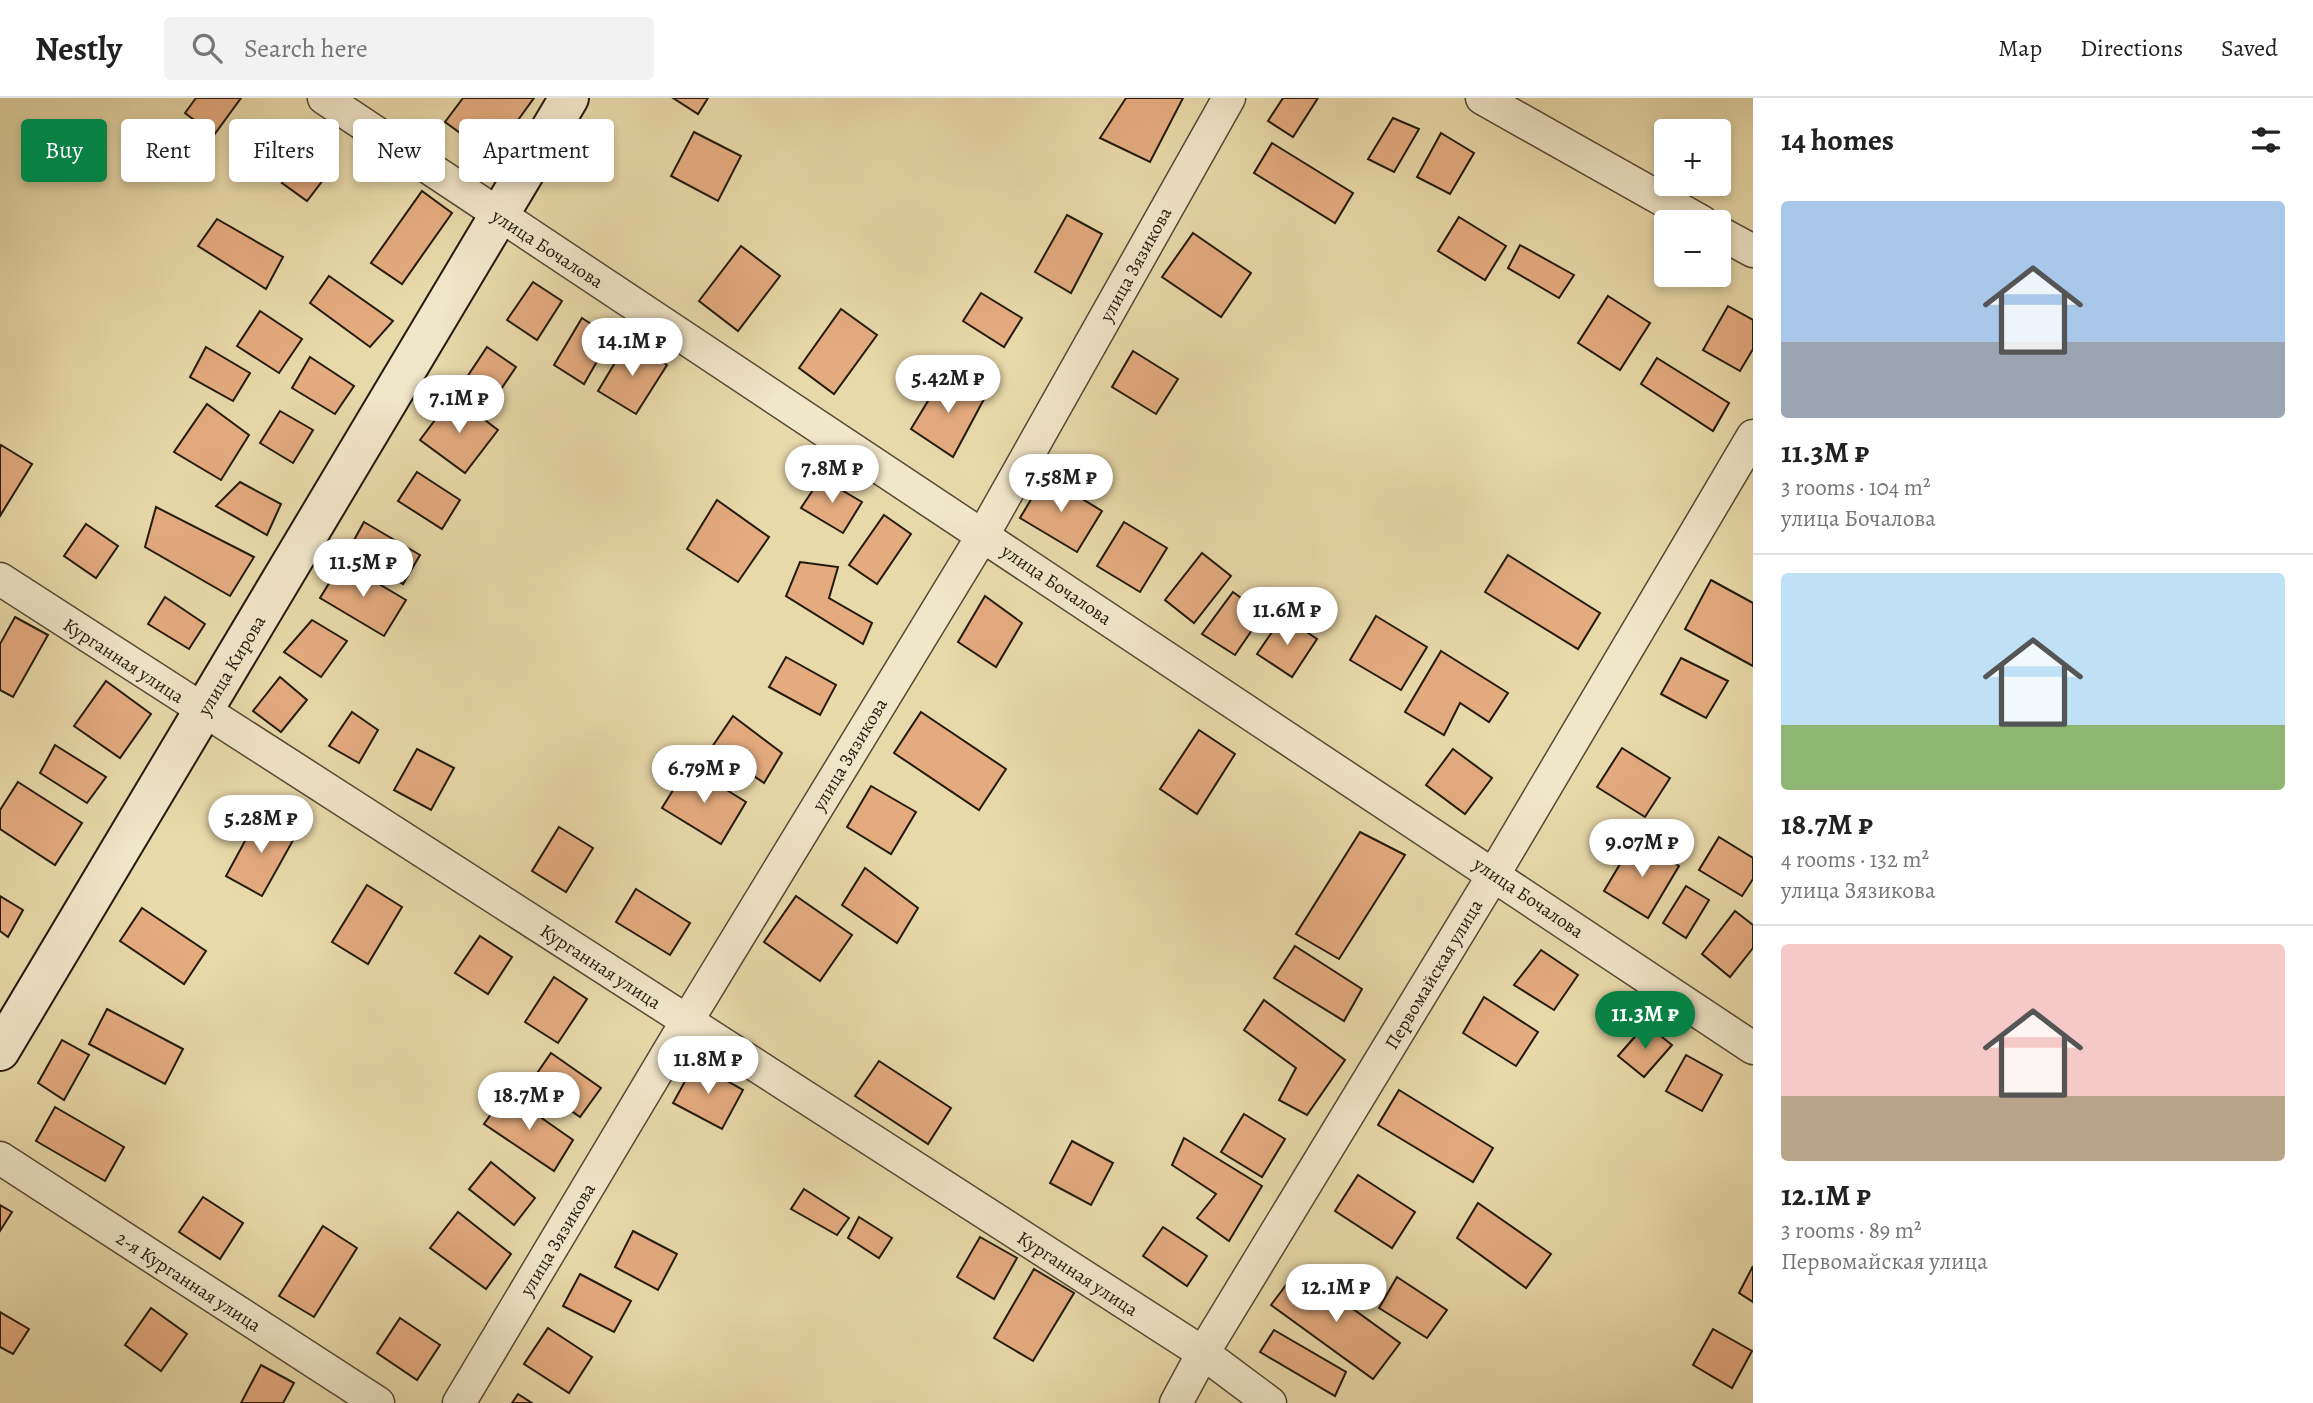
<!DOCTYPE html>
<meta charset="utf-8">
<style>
:root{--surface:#fff;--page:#f2f2f2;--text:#222;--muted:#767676;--line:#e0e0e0;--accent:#0b8043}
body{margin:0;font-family:Alegreya,serif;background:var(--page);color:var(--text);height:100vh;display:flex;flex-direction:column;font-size:26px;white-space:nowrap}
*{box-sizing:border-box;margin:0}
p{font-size:23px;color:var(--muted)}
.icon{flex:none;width:38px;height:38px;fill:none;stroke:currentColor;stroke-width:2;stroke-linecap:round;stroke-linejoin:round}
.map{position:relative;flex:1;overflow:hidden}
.sheet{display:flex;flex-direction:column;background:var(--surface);width:560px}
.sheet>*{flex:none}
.guide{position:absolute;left:21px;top:21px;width:665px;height:63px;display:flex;gap:14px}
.buttons{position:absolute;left:1654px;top:21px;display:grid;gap:14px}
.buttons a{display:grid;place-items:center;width:77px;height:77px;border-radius:7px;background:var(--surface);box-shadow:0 4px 10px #0003;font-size:35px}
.price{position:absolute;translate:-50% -60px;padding:0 16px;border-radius:24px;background:#fff;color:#222;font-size:23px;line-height:46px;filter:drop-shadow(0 2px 4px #0008)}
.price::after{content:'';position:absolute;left:50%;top:42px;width:21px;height:16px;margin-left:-10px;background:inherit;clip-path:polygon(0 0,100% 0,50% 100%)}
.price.on{background:var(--accent);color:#fff}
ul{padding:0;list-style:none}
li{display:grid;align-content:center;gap:14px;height:371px;padding:0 28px}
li+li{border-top:2px solid var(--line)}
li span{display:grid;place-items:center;height:217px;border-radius:7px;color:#555}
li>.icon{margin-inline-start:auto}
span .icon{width:126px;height:126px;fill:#fffc;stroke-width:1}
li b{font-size:30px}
h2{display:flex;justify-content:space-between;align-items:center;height:84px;padding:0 28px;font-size:30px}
.tag{padding:0 24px;border-radius:7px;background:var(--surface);box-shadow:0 4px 10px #0003;font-size:24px;line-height:63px}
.tag.on{background:var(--accent);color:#fff}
header{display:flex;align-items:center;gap:42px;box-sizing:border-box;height:98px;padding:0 35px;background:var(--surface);border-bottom:2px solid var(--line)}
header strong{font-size:33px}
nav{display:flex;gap:38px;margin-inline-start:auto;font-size:24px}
.search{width:490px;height:63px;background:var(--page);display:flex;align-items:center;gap:18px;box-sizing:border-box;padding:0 24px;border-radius:7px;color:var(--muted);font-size:26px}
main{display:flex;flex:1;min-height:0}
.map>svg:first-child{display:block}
.building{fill:#e4ab7f;stroke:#231a0d;stroke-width:2}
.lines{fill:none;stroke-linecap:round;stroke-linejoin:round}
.street-casing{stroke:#544a34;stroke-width:35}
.secondary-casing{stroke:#231a0d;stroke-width:42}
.street{stroke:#f0e6c8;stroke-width:32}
.secondary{stroke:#f0e6c8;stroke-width:38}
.labels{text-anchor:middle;stroke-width:6;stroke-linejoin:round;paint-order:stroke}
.street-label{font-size:19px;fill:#231a0d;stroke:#f0e6c8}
</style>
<header>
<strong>Nestly</strong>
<div class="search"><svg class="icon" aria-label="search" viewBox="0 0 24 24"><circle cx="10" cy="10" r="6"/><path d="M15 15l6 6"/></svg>Search here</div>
<nav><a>Map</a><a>Directions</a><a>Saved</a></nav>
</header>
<main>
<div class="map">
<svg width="1753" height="1305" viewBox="0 0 1753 1305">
<rect width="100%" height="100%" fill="#e8d9aa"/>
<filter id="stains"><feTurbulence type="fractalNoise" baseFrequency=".00286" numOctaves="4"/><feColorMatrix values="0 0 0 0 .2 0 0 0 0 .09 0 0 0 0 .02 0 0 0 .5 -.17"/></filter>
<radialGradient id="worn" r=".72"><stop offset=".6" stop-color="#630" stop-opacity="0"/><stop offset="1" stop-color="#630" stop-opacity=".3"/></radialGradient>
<g class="building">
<polygon points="196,0 241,0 214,37 185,15"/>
<polygon points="463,0 534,0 492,58 445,24"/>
<polygon points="673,0 708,0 698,16"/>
<polygon points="1126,0 1183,0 1150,64 1100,40"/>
<polygon points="1283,0 1318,0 1293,39 1268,23"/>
<polygon points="1393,20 1419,31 1394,74 1368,61"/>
<polygon points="694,34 741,58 718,103 671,78"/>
<polygon points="1441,35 1474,55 1450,96 1417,79"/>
<polygon points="1272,45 1353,95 1335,125 1254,75"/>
<polygon points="306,51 333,69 307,103 282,85"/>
<polygon points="422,93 452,115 402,186 371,165"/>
<polygon points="1067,117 1102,136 1071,195 1035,174"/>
<polygon points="1459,119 1506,148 1485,182 1438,153"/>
<polygon points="217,121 283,159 266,191 198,148"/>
<polygon points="1193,135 1251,175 1221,219 1162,179"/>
<polygon points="1520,147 1574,177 1559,200 1508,170"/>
<polygon points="741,148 780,178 738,233 699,203"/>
<polygon points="329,178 393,223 370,249 310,205"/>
<polygon points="533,184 562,203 537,242 507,222"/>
<polygon points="981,195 1022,220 1004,249 963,223"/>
<polygon points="1608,198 1650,225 1620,272 1578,245"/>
<polygon points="1728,208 1753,222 1753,251 1740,273 1703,252"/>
<polygon points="841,211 877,237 834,296 799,270"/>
<polygon points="260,213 302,241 279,275 237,248"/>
<polygon points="582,220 611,239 584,286 554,267"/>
<polygon points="628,243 667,267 636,316 598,293"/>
<polygon points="206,249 250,275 233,303 190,279"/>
<polygon points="487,249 516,269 491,306 463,285"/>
<polygon points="1133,253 1178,281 1156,316 1112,289"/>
<polygon points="310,259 354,288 335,316 292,290"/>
<polygon points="1657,260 1729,305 1713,333 1641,286"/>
<polygon points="945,275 984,301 953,359 911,331"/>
<polygon points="453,298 498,332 465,375 420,342"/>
<polygon points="207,306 249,337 221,382 174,354"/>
<polygon points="280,313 313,332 293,365 260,345"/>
<polygon points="1,347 32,366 0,418 0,350"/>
<polygon points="417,374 460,402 442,431 398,403"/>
<polygon points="1045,378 1102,413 1077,454 1020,420"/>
<polygon points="821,380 862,404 843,435 801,410"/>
<polygon points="240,384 281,406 267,437 216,408"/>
<polygon points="717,402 769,439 738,484 687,451"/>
<polygon points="156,409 254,459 230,498 145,449"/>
<polygon points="884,417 911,436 877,486 849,467"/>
<polygon points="364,424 420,457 403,486 348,453"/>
<polygon points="1124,424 1167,450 1140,494 1097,468"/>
<polygon points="86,426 118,448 96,480 64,458"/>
<polygon points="1202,455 1231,478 1194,525 1165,502"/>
<polygon points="1508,457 1600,515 1578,551 1485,494"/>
<polygon points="342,464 406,502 384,538 320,500"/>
<polygon points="800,464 838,469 829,500 872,525 863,546 786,498"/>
<polygon points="1711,482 1753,505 1753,568 1685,531"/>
<polygon points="1233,494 1263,516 1235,557 1202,536"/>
<polygon points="985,498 1022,525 996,569 958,544"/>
<polygon points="165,499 205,526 189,551 148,526"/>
<polygon points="1283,518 1317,541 1292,579 1257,556"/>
<polygon points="1376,518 1427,549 1401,592 1350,562"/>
<polygon points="15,519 48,537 13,599 0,592 0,546"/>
<polygon points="312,522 347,543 321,579 284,554"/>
<polygon points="1441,553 1508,595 1489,624 1460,605 1444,637 1405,614"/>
<polygon points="786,559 836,587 820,617 769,589"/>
<polygon points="1681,560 1728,583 1706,620 1661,596"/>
<polygon points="280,579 307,602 281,634 253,613"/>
<polygon points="106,583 151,616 120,660 74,628"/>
<polygon points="352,614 378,632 359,665 329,648"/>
<polygon points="921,614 1006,671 979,712 894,655"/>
<polygon points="733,618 782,655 764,685 712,649"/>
<polygon points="1199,632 1235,656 1197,716 1160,691"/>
<polygon points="55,647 106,679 87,705 40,675"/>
<polygon points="1622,650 1670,680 1645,719 1597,689"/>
<polygon points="417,651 454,670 431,712 394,692"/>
<polygon points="1453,651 1492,680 1465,716 1426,687"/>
<polygon points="688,668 746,704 721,746 662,710"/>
<polygon points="18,684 82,725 55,767 0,731 0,712"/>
<polygon points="871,688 916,714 891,756 847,729"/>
<polygon points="259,717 296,737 262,798 226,778"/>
<polygon points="559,729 593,750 566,794 532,773"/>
<polygon points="1360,734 1405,757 1339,861 1296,836"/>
<polygon points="1719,739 1753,760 1753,781 1742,798 1699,772"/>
<polygon points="1635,741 1679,768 1648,820 1604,793"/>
<polygon points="865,770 918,810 897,845 842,807"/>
<polygon points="367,787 402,809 368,866 332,844"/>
<polygon points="1686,788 1709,802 1686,840 1663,825"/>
<polygon points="636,791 690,825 670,857 616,824"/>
<polygon points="0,798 23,812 8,839 0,833"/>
<polygon points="796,798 852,837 820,883 764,844"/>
<polygon points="142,810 206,853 184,886 120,843"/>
<polygon points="1735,813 1753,827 1753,850 1730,879 1702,856"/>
<polygon points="480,838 512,859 488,896 455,875"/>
<polygon points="1295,848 1362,891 1344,923 1274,880"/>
<polygon points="1541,852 1578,877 1554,912 1514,887"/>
<polygon points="554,879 587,901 558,945 525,924"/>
<polygon points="1484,899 1538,934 1516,968 1463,935"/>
<polygon points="1264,902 1345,962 1307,1017 1279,1002 1296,970 1244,932"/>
<polygon points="107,911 183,951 165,986 89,946"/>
<polygon points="1646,926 1672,947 1644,979 1618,958"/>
<polygon points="62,942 89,957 64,1002 38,985"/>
<polygon points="551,955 601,990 580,1019 531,984"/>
<polygon points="1686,957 1722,977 1702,1013 1666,993"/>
<polygon points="879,963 951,1010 928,1046 855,998"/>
<polygon points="695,965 743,992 722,1031 673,1005"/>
<polygon points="1399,992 1493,1050 1473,1084 1378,1027"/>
<polygon points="506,995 573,1042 554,1073 484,1026"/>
<polygon points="55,1009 124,1049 105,1083 36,1043"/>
<polygon points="1244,1016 1285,1041 1262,1079 1221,1054"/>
<polygon points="1184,1040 1262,1088 1229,1143 1197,1120 1216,1096 1172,1067"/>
<polygon points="1072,1043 1113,1065 1091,1107 1050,1085"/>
<polygon points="491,1064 535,1100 514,1127 469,1091"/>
<polygon points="1358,1077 1415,1114 1392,1150 1335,1113"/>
<polygon points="804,1091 849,1120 837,1137 791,1111"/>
<polygon points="203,1099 243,1125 220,1161 179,1134"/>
<polygon points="1478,1105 1551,1156 1526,1190 1457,1140"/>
<polygon points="0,1107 12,1114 0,1133"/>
<polygon points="458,1114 511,1156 486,1191 430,1150"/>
<polygon points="859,1119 892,1140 879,1160 848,1140"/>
<polygon points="323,1128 357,1150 314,1219 279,1198"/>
<polygon points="1163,1129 1207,1158 1187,1188 1143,1158"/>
<polygon points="633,1133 677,1156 658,1192 615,1169"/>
<polygon points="980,1139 1017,1160 994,1201 957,1179"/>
<polygon points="1753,1168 1753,1204 1739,1195"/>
<polygon points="1034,1171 1074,1195 1033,1263 994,1240"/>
<polygon points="1298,1171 1400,1245 1373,1281 1271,1207"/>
<polygon points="580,1176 631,1203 614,1234 563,1208"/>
<polygon points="1397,1179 1447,1212 1427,1240 1379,1210"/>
<polygon points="151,1210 187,1236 161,1273 125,1247"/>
<polygon points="0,1214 29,1231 13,1256 0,1249"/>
<polygon points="400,1220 440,1247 417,1282 377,1255"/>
<polygon points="548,1230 592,1259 569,1295 524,1266"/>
<polygon points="1713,1231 1752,1253 1732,1290 1693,1267"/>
<polygon points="1274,1232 1346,1274 1335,1298 1260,1254"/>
<polygon points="261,1267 294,1285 283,1305 241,1305"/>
<polygon points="518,1296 532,1305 512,1305"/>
</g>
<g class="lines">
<g class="street-casing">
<g id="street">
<polyline points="324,0 1753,950"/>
<polyline points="1482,0 1702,124"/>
<polyline points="1718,134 1753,153"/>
<polyline points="0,481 1203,1255 1270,1305"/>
<polyline points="0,1060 378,1305"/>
<polyline points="459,1305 687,923 983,437 1229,0"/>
<polyline points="1176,1305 1203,1255 1494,776 1753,338"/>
</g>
</g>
<g class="secondary-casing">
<polyline id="secondary" points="0,953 569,0"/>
</g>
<use href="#street" class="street"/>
<use href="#secondary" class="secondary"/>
</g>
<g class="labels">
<g class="street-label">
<text transform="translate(548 150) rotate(33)" y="7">улица Бочалова</text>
<text transform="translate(1135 166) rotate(-61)" y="7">улица Зязикова</text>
<text transform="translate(1057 486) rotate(34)" y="7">улица Бочалова</text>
<text transform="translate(124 562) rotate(33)" y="7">Курганная улица</text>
<text transform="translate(231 567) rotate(-59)" y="7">улица Кирова</text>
<text transform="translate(849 656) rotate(-59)" y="7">улица Зязикова</text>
<text transform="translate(1529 799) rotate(34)" y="7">улица Бочалова</text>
<text transform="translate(601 868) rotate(33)" y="7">Курганная улица</text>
<text transform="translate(1433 876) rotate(-59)" y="7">Первомайская улица</text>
<text transform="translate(557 1141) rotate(-59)" y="7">улица Зязикова</text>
<text transform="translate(1078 1175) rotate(33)" y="7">Курганная улица</text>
<text transform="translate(189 1183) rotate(33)" y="7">2-я Курганная улица</text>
</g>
</g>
<rect width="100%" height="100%" filter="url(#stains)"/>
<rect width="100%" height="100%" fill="url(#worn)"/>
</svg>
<div class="buttons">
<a>+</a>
<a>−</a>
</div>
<b class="price" style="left:632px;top:280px">14.1M ₽</b>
<b class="price" style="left:948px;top:317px">5.42M ₽</b>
<b class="price" style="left:459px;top:337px">7.1M ₽</b>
<b class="price" style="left:832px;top:407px">7.8M ₽</b>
<b class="price" style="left:1061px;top:416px">7.58M ₽</b>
<b class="price" style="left:363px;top:501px">11.5M ₽</b>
<b class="price" style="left:1287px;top:549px">11.6M ₽</b>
<b class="price" style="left:704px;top:707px">6.79M ₽</b>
<b class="price" style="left:261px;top:757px">5.28M ₽</b>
<b class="price" style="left:1642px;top:781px">9.07M ₽</b>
<b class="price on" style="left:1645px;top:953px">11.3M ₽</b>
<b class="price" style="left:708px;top:998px">11.8M ₽</b>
<b class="price" style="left:529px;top:1034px">18.7M ₽</b>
<b class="price" style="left:1336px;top:1226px">12.1M ₽</b>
<div class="guide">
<a class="tag on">Buy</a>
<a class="tag">Rent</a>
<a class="tag">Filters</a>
<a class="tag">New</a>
<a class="tag">Apartment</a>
</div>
</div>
<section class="sheet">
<h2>14 homes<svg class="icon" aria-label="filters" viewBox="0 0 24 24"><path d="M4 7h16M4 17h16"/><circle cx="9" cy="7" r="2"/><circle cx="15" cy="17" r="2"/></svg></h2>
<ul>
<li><span style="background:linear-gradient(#a9c7e8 65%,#9aa5b1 0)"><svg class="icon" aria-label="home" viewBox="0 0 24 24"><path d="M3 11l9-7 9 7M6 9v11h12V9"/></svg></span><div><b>11.3M ₽</b><p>3 rooms · 104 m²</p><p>улица Бочалова</p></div></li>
<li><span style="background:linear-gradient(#bfe0f5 70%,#8fb573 0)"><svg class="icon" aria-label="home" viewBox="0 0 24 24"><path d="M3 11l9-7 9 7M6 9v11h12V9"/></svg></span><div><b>18.7M ₽</b><p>4 rooms · 132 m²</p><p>улица Зязикова</p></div></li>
<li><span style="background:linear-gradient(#f6c9c9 70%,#b9a48a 0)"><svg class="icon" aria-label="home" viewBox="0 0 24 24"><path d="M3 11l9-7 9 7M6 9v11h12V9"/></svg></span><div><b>12.1M ₽</b><p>3 rooms · 89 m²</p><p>Первомайская улица</p></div></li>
</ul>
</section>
</main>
